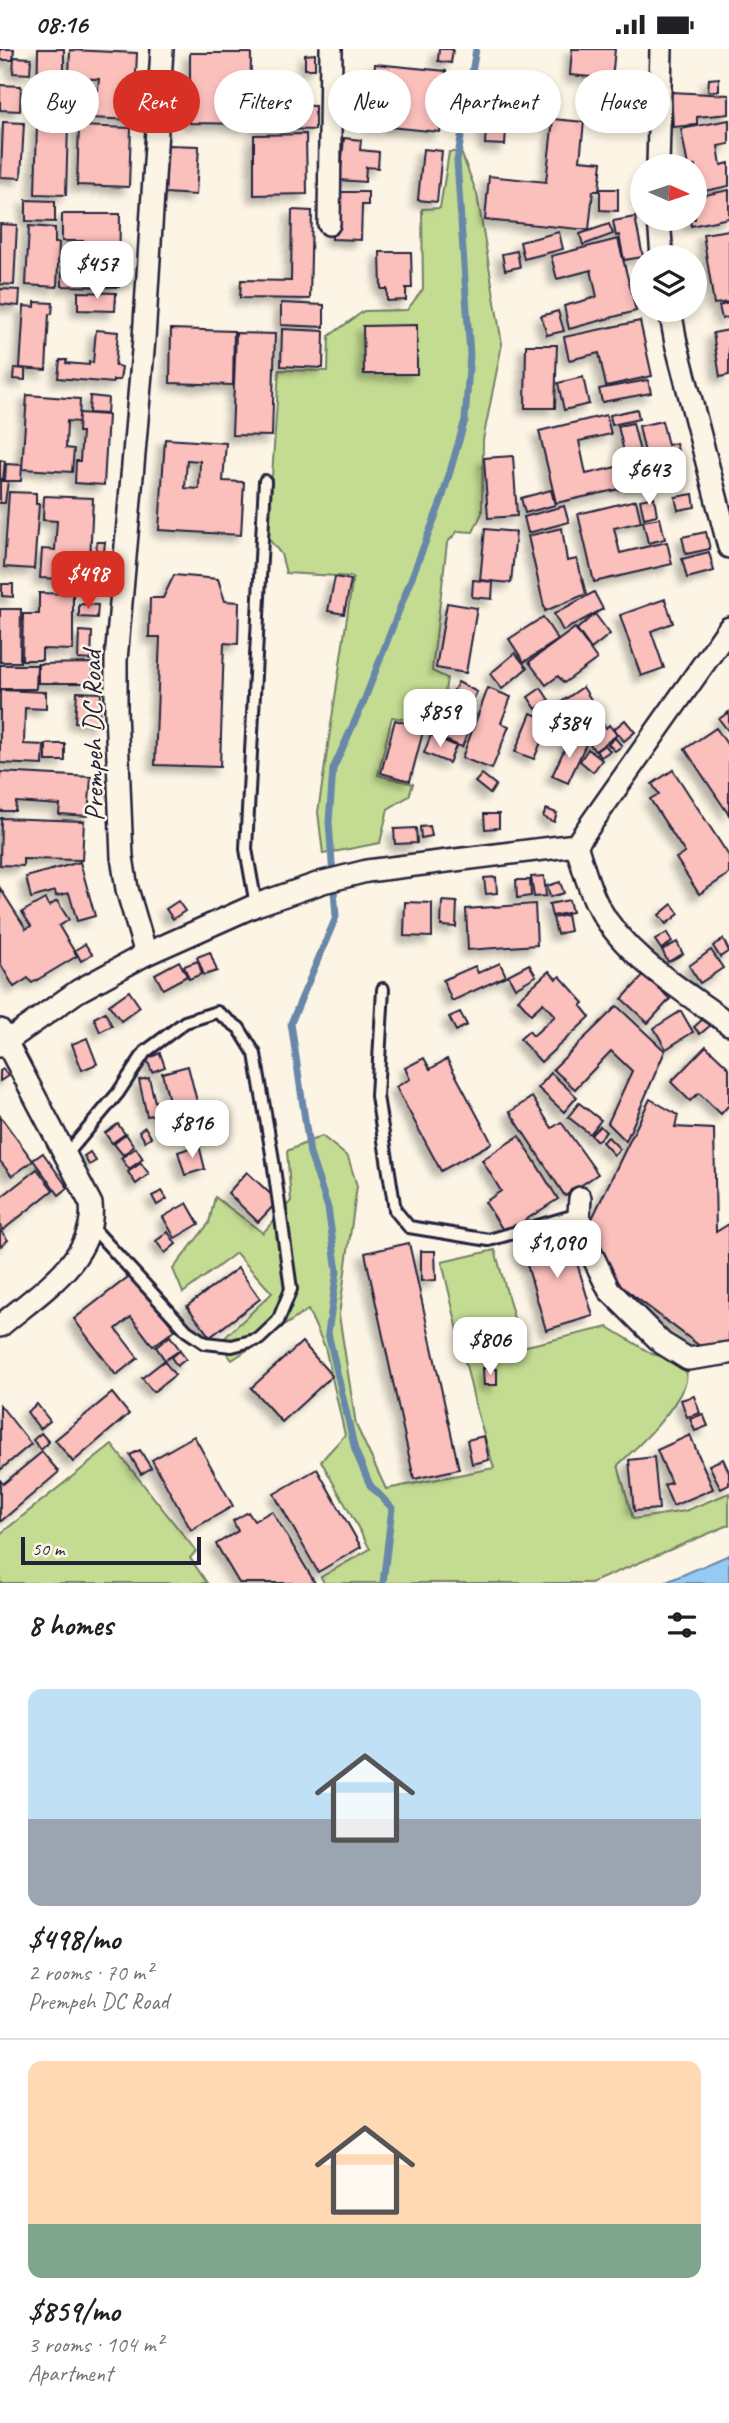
<!DOCTYPE html>
<meta charset="utf-8">
<style>
:root{--surface:#fff;--page:#f6f6f6;--text:#202124;--muted:#757577;--line:#e0e0e0;--accent:#d93025}
body{margin:0;font-family:Caveat,sans-serif;background:var(--page);color:var(--text);height:100vh;display:flex;flex-direction:column;font-size:26px;white-space:nowrap}
*{box-sizing:border-box;margin:0}
p{font-size:23px;color:var(--muted)}
.icon{flex:none;width:38px;height:38px;fill:none;stroke:currentColor;stroke-width:2;stroke-linecap:round;stroke-linejoin:round}
.map{position:relative;height:1534px;overflow:hidden}
.panel{display:flex;flex-direction:column;background:var(--surface);flex:1}
.panel>*{flex:none}
.top-card{position:absolute;left:21px;top:21px;width:688px;height:63px;display:flex;gap:14px}
.needle{width:46px;rotate:93deg}
.buttons{position:absolute;left:630px;top:105px;display:grid;gap:14px}
.buttons a{display:grid;place-items:center;width:77px;height:77px;border-radius:50%;background:var(--surface);box-shadow:0 4px 10px #0003;font-size:35px}
.scale{position:absolute;left:21px;bottom:18px;width:180px;box-sizing:border-box;padding-left:7px;border:4px solid #22223b;border-top:0;font-size:19px;line-height:24px;white-space:nowrap;color:#22223b;-webkit-text-stroke:5px #fcf5e5;paint-order:stroke}
.price{position:absolute;translate:-50% -60px;padding:0 16px;border-radius:14px;background:#fff;color:#222;font-size:23px;line-height:46px;filter:drop-shadow(0 2px 4px #0008)}
.price::after{content:'';position:absolute;left:50%;top:42px;width:21px;height:16px;margin-left:-10px;background:inherit;clip-path:polygon(0 0,100% 0,50% 100%)}
.price.on{background:var(--accent);color:#fff}
ul{padding:0;list-style:none}
li{display:grid;align-content:center;gap:14px;height:371px;padding:0 28px}
li+li{border-top:2px solid var(--line)}
li span{display:grid;place-items:center;height:217px;border-radius:14px;color:#555}
li>.icon{margin-inline-start:auto}
span .icon{width:126px;height:126px;fill:#fffc;stroke-width:1}
li b{font-size:30px}
h2{display:flex;justify-content:space-between;align-items:center;height:84px;padding:0 28px;font-size:30px}
.pill{padding:0 24px;border-radius:32px;background:var(--surface);box-shadow:0 4px 10px #0003;font-size:24px;line-height:63px}
.pill.on{background:var(--accent);color:#fff}
.status{display:flex;justify-content:space-between;align-items:center;height:49px;padding:0 35px;background:var(--surface);direction:ltr}
.status svg{height:19px;fill:currentColor}
.map>svg:first-child{display:block}
.green{fill:#c4dc92;stroke:#737f66;stroke-width:2}
.water{fill:#95cbf3;stroke:#6787a9;stroke-width:2}
.lines{fill:none;stroke-linecap:round;stroke-linejoin:round}
.stream{stroke:#6787a9;stroke-width:7}
.building{fill:#fbbfbc;stroke:#22223b;stroke-width:2;fill-rule:evenodd;filter:url(#shadow)}
.lane-casing{stroke:#22223b;stroke-width:16}
.street-casing{stroke:#22223b;stroke-width:26}
.lane{stroke:#fcf5e5;stroke-width:10}
.street{stroke:#fcf5e5;stroke-width:21}
.labels{text-anchor:middle;stroke-width:5;stroke-linejoin:round;paint-order:stroke}
.street-label{font-size:28px;fill:#22223b;stroke:#fcf5e5}
</style>
<div class="status"><b>08:16</b><svg viewBox="0 0 49 12"><path d="M0 12V9h3v3zM5 12V6h3v6zM10 12V3h3v9zM15 12V0h3v12zM26 1h20v11H26zM47 4h2v5h-2z"/></svg></div>
<div class="map">
<svg width="729" height="1534" viewBox="0 0 729 1534">
<defs>
<filter id="shadow"><feDropShadow dx="-6" dy="6" stdDeviation="3.5" flood-color="#0004"/></filter>
</defs>
<rect width="100%" height="100%" fill="#fcf5e5"/>
<filter id="ink" filterUnits="userSpaceOnUse"><feTurbulence type="fractalNoise" baseFrequency=".0143" numOctaves="2"/><feDisplacementMap in="SourceGraphic" scale="14" xChannelSelector="R" yChannelSelector="G"/><feConvolveMatrix kernelMatrix="1 2 1 2 8 2 1 2 1" color-interpolation-filters="sRGB"/></filter>
<g filter="url(#ink)">
<g class="green">
<polygon points="449,103 461,103 477,145 502,295 483,391 482,464 473,483 458,482 447,494 432,622 447,629 445,643 429,675 392,668 378,726 413,735 409,747 388,760 380,794 323,805 318,763 353,528 286,524 281,505 268,489 279,321 328,322 329,287 364,262 407,261 423,240 422,160 440,159"/>
<path d="M 322,1087 L 348,1108 L 357,1137 L 339,1266 L 356,1376 L 386,1440 L 494,1419 L 476,1359 L 442,1213 L 495,1201 L 522,1298 L 608,1278 L 652,1305 L 686,1313 C 686,1320 688,1329 685,1335 C 672,1366 641,1394 618,1416 L 633,1470 L 685,1462 L 729,1444 L 729,1476 L 591,1534 L 324,1534 L 321,1528 L 370,1500 L 321,1412 L 345,1386 L 325,1298 L 308,1261 L 232,1311 L 219,1294 L 272,1244 L 236,1204 L 183,1244 L 173,1220 L 209,1174 L 215,1148 L 263,1184 L 291,1152 L 287,1102 Z"/>
<polygon points="112,1396 196,1502 190,1509 207,1534 0,1534 0,1485"/>
</g>
<polygon class="water" points="729,1506 729,1534 664,1534"/>
<g class="lines">
<polyline class="stream" points="383,1534 392,1459 370,1436 355,1401 328,1284 337,1222 328,1159 310,1105 291,974 336,868 329,773 333,720 364,652 442,450 465,371 470,306 457,112 476,0"/>
</g>
<g class="building">
<polygon points="0,0 14,0 13,11 0,11"/>
<polygon points="38,0 64,0 64,68 37,67"/>
<polygon points="439,0 453,0 451,14 438,12"/>
<polygon points="572,0 615,0 612,30 570,26"/>
<polygon points="70,1 137,4 134,71 67,68 69,33 90,33 89,41 98,41 99,30 69,29"/>
<polygon points="190,4 251,4 250,75 190,74"/>
<polygon points="315,5 315,20 305,20 305,6"/>
<polygon points="14,8 31,9 30,25 13,24"/>
<polygon points="375,15 446,22 445,36 449,37 445,70 442,69 440,83 369,76"/>
<polygon points="719,29 719,42 708,42 709,30"/>
<polygon points="0,36 21,37 20,62 0,61"/>
<polygon points="671,43 729,46 729,65 697,68 697,76 673,78"/>
<polygon points="257,55 315,57 315,81 257,79"/>
<polygon points="519,56 531,56 530,72 519,72"/>
<polygon points="487,65 507,66 505,96 485,95"/>
<polygon points="553,70 584,73 580,111 602,113 599,142 593,142 589,181 485,171 489,127 546,133"/>
<polygon points="729,71 729,95 718,97 721,116 729,114 729,137 695,144 695,117 688,117 681,80"/>
<polygon points="3,73 24,74 21,129 1,128"/>
<polygon points="37,76 68,77 66,146 35,145"/>
<polygon points="79,77 131,79 129,138 77,136"/>
<polygon points="306,85 307,145 254,146 254,86"/>
<polygon points="344,89 361,91 360,101 379,103 378,119 366,118 365,133 340,131"/>
<polygon points="167,96 199,97 196,146 165,144"/>
<polygon points="423,100 442,102 437,153 418,151"/>
<polygon points="600,140 618,140 618,162 600,161"/>
<polygon points="729,141 729,169 691,177 690,170 695,170 695,148"/>
<polygon points="332,143 368,143 368,156 362,156 361,191 332,190"/>
<polygon points="26,151 55,152 55,173 26,172"/>
<polygon points="292,161 312,162 310,250 240,249 241,231 291,232"/>
<polygon points="62,165 120,165 119,238 62,237 62,212 85,212 84,192 62,192"/>
<polygon points="635,168 643,208 624,211 619,186 616,187 613,172"/>
<polygon points="0,175 17,176 14,236 0,235"/>
<polygon points="609,175 613,185 583,196 580,185"/>
<polygon points="29,177 55,179 55,194 59,194 57,238 26,236"/>
<polygon points="729,181 729,253 714,255 703,185"/>
<polygon points="559,183 563,200 524,210 520,193"/>
<polygon points="618,190 636,262 569,280 564,257 597,248 591,221 557,230 551,207"/>
<polygon points="517,202 520,218 505,221 502,205"/>
<polygon points="380,203 411,203 412,239 406,239 406,251 387,252 387,240 381,240"/>
<polygon points="0,240 20,241 19,257 0,255"/>
<polygon points="642,240 642,256 638,257 635,241"/>
<polygon points="78,243 116,244 115,262 78,261"/>
<polygon points="35,253 53,254 52,265 49,265 46,321 20,319 24,257 35,258"/>
<polygon points="281,254 324,256 324,278 281,276"/>
<polygon points="729,254 729,268 722,270 719,257"/>
<polygon points="558,262 564,282 547,286 541,267"/>
<polygon points="640,272 652,327 606,337 599,304 569,311 564,288"/>
<polygon points="417,276 417,325 364,325 363,277"/>
<polygon points="171,280 234,282 233,336 170,334"/>
<polygon points="282,280 324,282 323,319 281,317"/>
<polygon points="96,281 118,283 115,317 122,318 120,331 113,331 113,334 58,329 60,311 67,311 66,314 89,316 89,313 93,314"/>
<polygon points="729,281 729,326 720,328 713,284"/>
<polygon points="236,284 275,285 272,387 232,386"/>
<polygon points="526,296 557,296 555,359 525,359"/>
<polygon points="14,319 25,320 25,331 13,330"/>
<polygon points="583,328 589,355 564,361 558,334"/>
<polygon points="648,331 651,344 602,353 599,340"/>
<polygon points="27,346 80,350 79,373 67,372 66,399 74,400 72,423 22,420"/>
<polygon points="90,347 108,349 107,365 89,364"/>
<polygon points="637,360 639,370 612,376 610,366"/>
<polygon points="79,364 108,366 104,436 75,434 76,412 80,412 82,383 78,383"/>
<polygon points="606,366 611,385 579,392 586,425 642,412 647,434 556,454 539,382"/>
<polygon points="662,372 668,396 676,394 682,418 650,426 639,377"/>
<polygon points="633,374 640,403 625,407 618,377"/>
<path d="M 165,390 L 226,394 L 223,432 L 244,433 L 241,486 L 159,481 ZM 187,411 L 200,412 L 199,440 L 185,439 Z"/>
<polygon points="513,407 517,467 488,469 484,409"/>
<polygon points="0,411 5,412 3,431 0,430"/>
<polygon points="6,415 22,416 21,432 5,432"/>
<polygon points="0,432 8,432 5,454 0,454"/>
<polygon points="551,441 555,456 525,464 521,449"/>
<polygon points="9,443 36,444 36,455 39,455 34,520 4,518"/>
<polygon points="693,445 695,458 678,461 675,448"/>
<polygon points="44,447 93,449 89,531 40,529 42,500 55,501 57,472 43,471"/>
<polygon points="654,448 657,466 644,469 640,451"/>
<polygon points="636,451 641,473 614,479 620,504 667,493 672,515 594,533 578,465"/>
<polygon points="564,457 569,473 528,484 524,468"/>
<polygon points="660,469 665,490 648,494 643,472"/>
<polygon points="562,479 567,512 577,510 586,545 545,562 528,487"/>
<polygon points="485,480 516,483 511,534 480,531"/>
<polygon points="706,483 710,500 686,505 682,488"/>
<polygon points="97,493 105,493 104,503 96,502"/>
<polygon points="709,503 714,522 687,529 682,510"/>
<polygon points="174,526 218,530 225,552 239,553 238,595 224,594 220,718 155,716 160,588 149,588 150,549 163,549"/>
<polygon points="335,528 351,531 344,565 328,562"/>
<polygon points="473,531 493,533 492,550 472,548"/>
<polygon points="2,535 13,535 13,548 2,547"/>
<polygon points="594,543 603,560 563,582 554,565"/>
<polygon points="39,544 73,545 73,601 42,600 42,611 22,611 23,565 39,565"/>
<polygon points="665,550 673,574 651,582 664,619 641,627 620,566"/>
<polygon points="447,554 477,559 466,624 436,619"/>
<polygon points="79,555 98,556 97,569 79,568"/>
<polygon points="0,560 21,560 20,613 0,613"/>
<polygon points="595,565 610,585 591,600 577,580"/>
<polygon points="543,568 558,591 524,613 509,590"/>
<polygon points="575,579 597,610 564,634 558,627 546,636 529,613"/>
<polygon points="79,582 92,583 91,611 78,610"/>
<polygon points="515,604 527,619 502,640 490,625"/>
<polygon points="92,614 92,634 38,634 38,615"/>
<polygon points="0,616 37,616 36,640 0,640"/>
<polygon points="458,633 477,643 468,661 449,651"/>
<polygon points="583,638 592,652 589,655 606,679 609,676 617,686 595,702 560,654"/>
<polygon points="488,639 511,648 501,674 509,677 492,720 462,709"/>
<polygon points="541,639 549,651 536,660 528,648"/>
<polygon points="0,641 46,643 46,660 25,659 24,695 44,696 43,716 0,714"/>
<polygon points="77,643 101,644 99,675 75,673"/>
<polygon points="443,653 475,665 462,698 430,685"/>
<polygon points="729,663 729,683 719,670"/>
<polygon points="531,664 550,672 534,710 515,703"/>
<polygon points="395,671 424,679 410,732 381,724"/>
<polygon points="625,671 635,683 624,692 614,680"/>
<polygon points="716,679 729,698 729,766 685,700"/>
<polygon points="431,686 456,697 449,714 424,704"/>
<polygon points="570,688 586,695 568,734 552,727"/>
<polygon points="615,689 622,697 615,702 608,695"/>
<rect x="46" y="695" width="19" height="17"/>
<polygon points="605,696 610,702 601,708 596,702"/>
<polygon points="588,700 602,711 593,723 580,712"/>
<polygon points="673,721 729,807 729,825 699,845 676,809 685,804 650,750 659,745 652,735"/>
<polygon points="0,723 91,728 88,767 59,765 60,756 16,753 15,762 0,762"/>
<polygon points="482,725 496,736 490,745 475,733"/>
<polygon points="546,760 557,764 554,773 543,768"/>
<polygon points="484,765 499,765 499,779 485,780"/>
<polygon points="1,769 84,772 82,811 23,810 23,817 0,816"/>
<polygon points="430,777 432,787 421,789 420,778"/>
<polygon points="416,779 417,794 395,795 394,780"/>
<polygon points="80,813 95,867 77,872 69,844 56,847 55,842 31,849 26,828"/>
<polygon points="544,827 546,847 534,848 531,828"/>
<polygon points="496,828 497,844 486,845 484,829"/>
<polygon points="516,831 530,831 531,847 517,849"/>
<polygon points="560,833 564,844 550,848 547,837"/>
<polygon points="0,839 26,880 31,877 22,863 45,850 49,857 57,852 69,871 59,877 77,907 32,934 28,929 14,938 0,914"/>
<polygon points="569,851 572,863 552,867 549,855"/>
<polygon points="178,852 185,862 173,870 166,860"/>
<polygon points="442,852 457,853 456,878 441,877"/>
<polygon points="405,853 432,854 432,888 404,887"/>
<polygon points="535,855 537,896 468,901 466,860"/>
<polygon points="672,855 679,865 666,875 659,866"/>
<polygon points="567,866 570,882 557,885 553,869"/>
<polygon points="667,884 672,893 661,900 655,891"/>
<polygon points="723,890 729,902 720,908 713,897"/>
<polygon points="677,893 683,905 668,913 662,901"/>
<polygon points="85,895 92,905 81,912 75,901"/>
<polygon points="711,901 723,919 700,934 689,917"/>
<polygon points="210,903 217,922 204,926 197,908"/>
<polygon points="179,912 187,927 163,940 155,925"/>
<polygon points="198,912 202,925 189,930 184,917"/>
<polygon points="500,914 506,927 452,952 443,931 475,917 478,924"/>
<polygon points="529,915 536,927 515,939 508,926"/>
<polygon points="549,922 556,930 560,927 584,954 581,957 590,968 541,1013 520,990 529,982 533,987 555,967 543,954 531,965 518,950"/>
<polygon points="644,926 670,950 648,974 622,950"/>
<polygon points="129,942 140,958 121,972 109,956"/>
<polygon points="617,957 665,1002 626,1092 608,1074 632,1022 611,1002 575,1040 553,1020"/>
<polygon points="681,962 693,983 666,1000 654,979"/>
<polygon points="105,963 112,977 100,983 94,969"/>
<polygon points="460,963 467,976 456,982 449,968"/>
<polygon points="704,969 711,976 700,985 694,978"/>
<polygon points="87,989 97,1015 82,1021 72,995"/>
<polygon points="706,997 729,1019 729,1056 721,1065 699,1044 690,1052 671,1033"/>
<polygon points="160,1004 165,1018 152,1023 147,1010"/>
<polygon points="424,1009 430,1020 447,1010 492,1094 441,1122 396,1038 410,1030 405,1019"/>
<polygon points="188,1017 202,1072 176,1079 162,1024"/>
<polygon points="3,1020 8,1027 0,1032 0,1022"/>
<polygon points="551,1024 577,1048 564,1063 538,1039"/>
<polygon points="149,1029 158,1065 147,1067 139,1031"/>
<polygon points="532,1048 552,1079 561,1073 598,1125 565,1147 510,1063"/>
<polygon points="650,1050 678,1066 675,1078 714,1080 716,1183 729,1175 729,1294 709,1304 609,1228 587,1180"/>
<polygon points="579,1054 601,1071 590,1085 568,1068"/>
<polygon points="0,1067 33,1112 12,1127 0,1112"/>
<polygon points="118,1075 125,1085 112,1094 105,1084"/>
<polygon points="600,1077 606,1083 597,1092 591,1086"/>
<polygon points="145,1078 151,1088 145,1092 139,1082"/>
<polygon points="126,1085 134,1097 123,1106 114,1095"/>
<polygon points="519,1087 558,1150 505,1184 485,1153 501,1142 482,1111"/>
<polygon points="608,1088 620,1100 614,1106 602,1093"/>
<polygon points="199,1096 205,1120 185,1126 178,1103"/>
<polygon points="136,1099 143,1110 129,1120 121,1109"/>
<polygon points="90,1103 96,1112 89,1116 84,1107"/>
<polygon points="43,1104 68,1139 59,1146 33,1111"/>
<polygon points="141,1114 149,1125 136,1135 128,1123"/>
<polygon points="37,1120 53,1141 3,1181 0,1177 0,1149"/>
<polygon points="247,1123 278,1152 258,1173 228,1144"/>
<polygon points="162,1142 167,1150 157,1156 152,1147"/>
<polygon points="187,1154 199,1175 175,1189 163,1168"/>
<polygon points="0,1181 8,1191 1,1197 0,1196"/>
<polygon points="567,1181 593,1267 546,1281 521,1195"/>
<polygon points="168,1183 176,1195 165,1204 156,1192"/>
<polygon points="409,1194 459,1420 414,1430 365,1204"/>
<polygon points="421,1202 435,1202 436,1231 421,1232"/>
<polygon points="238,1219 260,1250 210,1288 187,1257"/>
<polygon points="132,1225 175,1281 153,1297 131,1268 116,1280 138,1309 116,1326 74,1270"/>
<polygon points="170,1287 180,1301 165,1311 156,1298"/>
<polygon points="302,1293 332,1327 282,1373 251,1339"/>
<polygon points="180,1302 186,1310 177,1317 171,1308"/>
<polygon points="164,1312 175,1326 153,1343 142,1329"/>
<polygon points="483,1319 497,1320 497,1336 484,1336"/>
<polygon points="112,1344 129,1365 73,1413 55,1391"/>
<polygon points="694,1347 700,1364 687,1368 681,1351"/>
<polygon points="37,1355 50,1372 40,1380 27,1363"/>
<polygon points="0,1356 31,1395 0,1421"/>
<polygon points="703,1365 708,1377 695,1382 690,1370"/>
<polygon points="41,1384 49,1393 41,1401 33,1391"/>
<polygon points="690,1386 713,1440 673,1457 664,1436 671,1434 657,1401"/>
<polygon points="194,1387 233,1457 191,1481 152,1411"/>
<polygon points="484,1387 489,1411 472,1415 467,1391"/>
<polygon points="140,1401 151,1419 141,1425 130,1406"/>
<polygon points="42,1403 59,1423 0,1473 0,1431 3,1435"/>
<polygon points="654,1408 659,1460 634,1462 629,1411"/>
<polygon points="723,1410 729,1423 729,1436 721,1440 709,1416"/>
<polygon points="317,1420 361,1498 318,1523 274,1445"/>
<polygon points="272,1462 315,1534 239,1534 216,1495 238,1482 233,1472 248,1463 254,1472"/>
</g>
<g class="lines">
<g class="lane-casing">
<g id="lane">
<polyline points="256,856 246,800 265,432"/>
<polyline points="383,940 377,1047 395,1161 409,1178 489,1191 579,1165"/>
<polyline points="66,1106 118,1044 145,1003 185,973 217,963 239,979 255,1005 272,1105 291,1240 278,1272 259,1290 232,1297 205,1294 187,1282 91,1177"/>
</g>
</g>
<g class="street-casing">
<g id="street">
<polyline points="658,117 661,0"/>
<polyline points="659,170 662,208"/>
<polyline points="329,175 331,0"/>
<polyline points="670,261 676,294 729,498"/>
<path d="M 576,796 C 583,816 588,839 598,857 C 626,909 682,940 729,975"/>
<polyline points="146,905 256,856 323,833 367,822 576,796 729,579"/>
<path d="M 0,981 L 91,1155 C 97,1210 37,1245 0,1277"/>
<polyline points="0,997 78,942 146,905 127,840 122,808 116,662 116,611 144,290 162,0"/>
<polyline points="580,1149 579,1165 582,1185 609,1241 662,1294 688,1310 729,1304"/>
</g>
</g>
<use href="#lane" class="lane"/>
<use href="#street" class="street"/>
</g>
</g>
<g class="labels">
<g class="street-label">
<text transform="translate(92 687) rotate(-91)" y="10">Prempeh DC Road</text>
</g>
</g>
</svg>
<div class="buttons">
<a><svg class="needle" viewBox="-14 -14 28 28"><path d="M0-13l5 13h-10z" fill="#e53935"/><path d="M0 13l5-13h-10z" fill="#757577"/></svg></a>
<a><svg class="icon" aria-label="layers" viewBox="0 0 24 24"><path d="M12 4l9 5-9 5-9-5zM3 14l9 5 9-5"/></svg></a>
</div>
<div class="scale">50 m</div>
<b class="price" style="left:97px;top:252px">$457</b>
<b class="price" style="left:649px;top:458px">$643</b>
<b class="price on" style="left:88px;top:562px">$498</b>
<b class="price" style="left:440px;top:700px">$859</b>
<b class="price" style="left:569px;top:711px">$384</b>
<b class="price" style="left:192px;top:1111px">$816</b>
<b class="price" style="left:557px;top:1231px">$1,090</b>
<b class="price" style="left:490px;top:1328px">$806</b>
<div class="top-card">
<a class="pill">Buy</a>
<a class="pill on">Rent</a>
<a class="pill">Filters</a>
<a class="pill">New</a>
<a class="pill">Apartment</a>
<a class="pill">House</a>
</div>
</div>
<section class="panel">
<h2>8 homes<svg class="icon" aria-label="filters" viewBox="0 0 24 24"><path d="M4 7h16M4 17h16"/><circle cx="9" cy="7" r="2"/><circle cx="15" cy="17" r="2"/></svg></h2>
<ul>
<li><span style="background:linear-gradient(#bfe0f5 60%,#9aa5b1 0)"><svg class="icon" aria-label="home" viewBox="0 0 24 24"><path d="M3 11l9-7 9 7M6 9v11h12V9"/></svg></span><div><b>$498/mo</b><p>2 rooms · 70 m²</p><p>Prempeh DC Road</p></div></li>
<li><span style="background:linear-gradient(#ffd9b3 75%,#7fa58c 0)"><svg class="icon" aria-label="home" viewBox="0 0 24 24"><path d="M3 11l9-7 9 7M6 9v11h12V9"/></svg></span><div><b>$859/mo</b><p>3 rooms · 104 m²</p><p>Apartment</p></div></li>
</ul>
</section>
